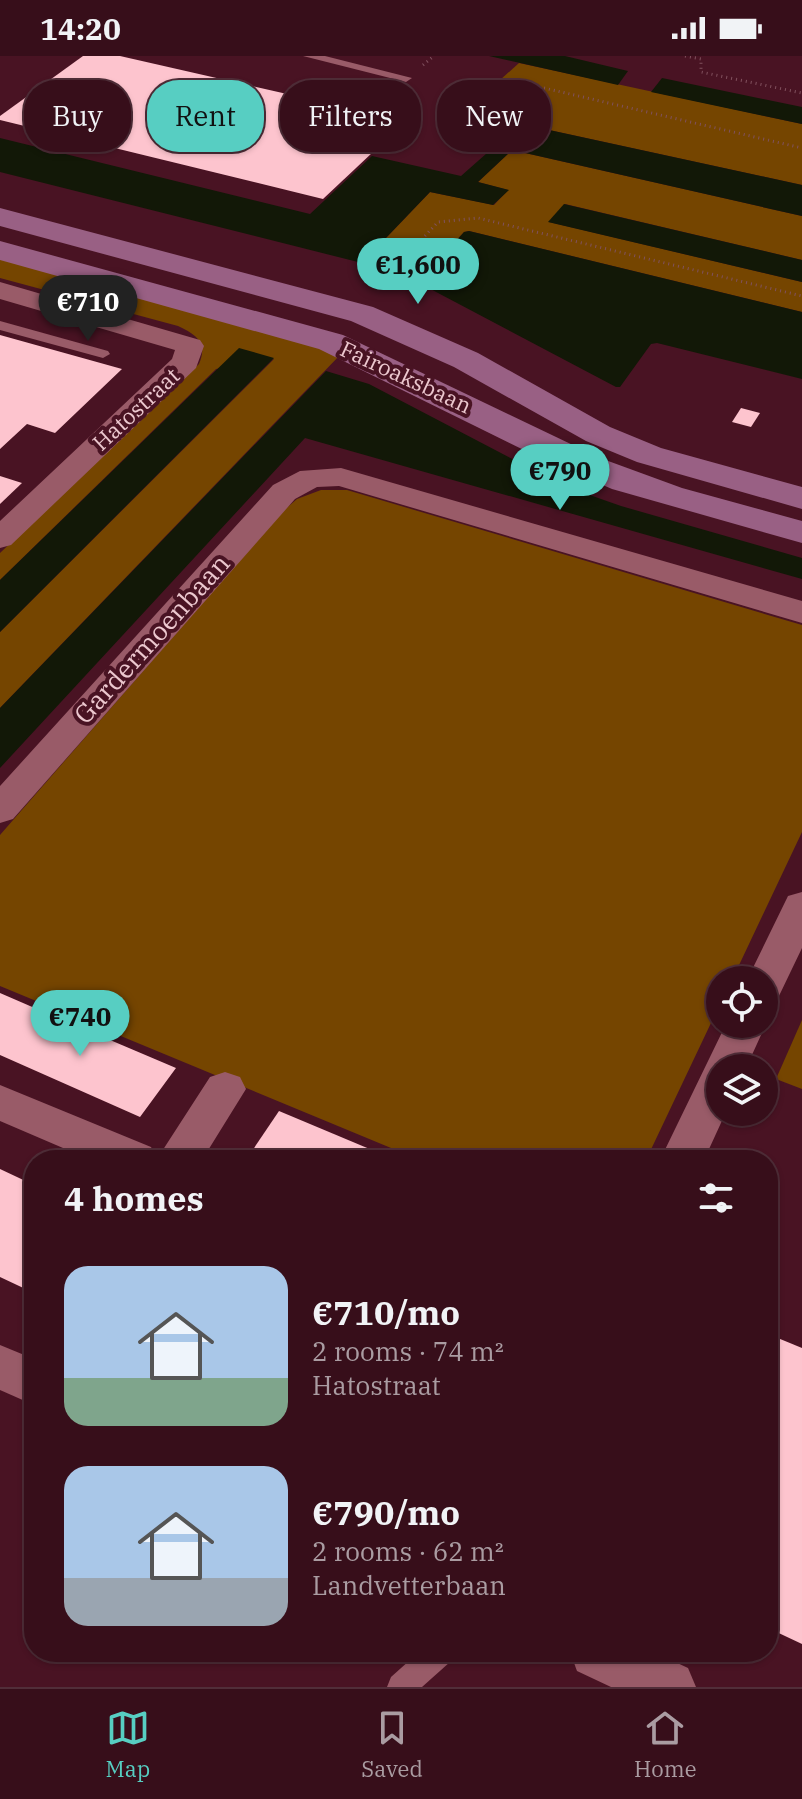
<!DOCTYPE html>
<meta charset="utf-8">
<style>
:root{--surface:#370e1a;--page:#3e1723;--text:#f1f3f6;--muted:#aa9ca2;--line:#512e39;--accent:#57cec2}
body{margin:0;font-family:"IBM Plex Serif",serif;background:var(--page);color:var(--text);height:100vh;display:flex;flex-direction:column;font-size:30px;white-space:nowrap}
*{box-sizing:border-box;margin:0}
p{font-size:26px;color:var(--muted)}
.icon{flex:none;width:44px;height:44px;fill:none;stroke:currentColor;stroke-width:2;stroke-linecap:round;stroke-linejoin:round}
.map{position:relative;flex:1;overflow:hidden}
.sheet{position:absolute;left:24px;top:1094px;width:754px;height:512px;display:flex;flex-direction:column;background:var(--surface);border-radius:32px;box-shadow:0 2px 6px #0004,0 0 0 2px var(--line)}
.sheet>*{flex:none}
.top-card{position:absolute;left:24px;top:24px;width:754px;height:72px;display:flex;gap:16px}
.buttons{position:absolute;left:706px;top:910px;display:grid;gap:16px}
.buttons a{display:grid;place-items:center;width:72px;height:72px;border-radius:50%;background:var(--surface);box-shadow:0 2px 6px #0004,0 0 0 2px var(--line);font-size:40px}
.price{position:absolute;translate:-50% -68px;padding:0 18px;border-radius:28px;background:var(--accent);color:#111;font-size:26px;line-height:52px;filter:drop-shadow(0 2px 4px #0008)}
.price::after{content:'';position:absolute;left:50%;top:48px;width:24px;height:18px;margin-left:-12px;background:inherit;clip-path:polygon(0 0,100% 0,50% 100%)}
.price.on{background:#222;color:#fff}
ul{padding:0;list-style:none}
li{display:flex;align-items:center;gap:24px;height:200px;padding:0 40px}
li span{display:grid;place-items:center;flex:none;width:224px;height:160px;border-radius:24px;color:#555}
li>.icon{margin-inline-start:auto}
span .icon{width:96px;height:96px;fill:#fffc;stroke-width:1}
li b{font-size:34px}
h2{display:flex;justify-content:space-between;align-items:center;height:96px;padding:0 40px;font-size:34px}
.pill{padding:0 28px;border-radius:32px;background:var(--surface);box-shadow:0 2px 6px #0004,0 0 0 2px var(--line);font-size:28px;line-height:72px}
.pill.on{background:var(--accent);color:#111}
.status{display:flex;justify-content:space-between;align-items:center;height:56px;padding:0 40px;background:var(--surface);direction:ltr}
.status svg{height:22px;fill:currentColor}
.tab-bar{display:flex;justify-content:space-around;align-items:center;height:112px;border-top:2px solid var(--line);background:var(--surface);font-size:22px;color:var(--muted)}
.tab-bar a{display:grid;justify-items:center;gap:4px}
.tab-bar .on{color:var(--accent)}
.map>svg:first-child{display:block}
.green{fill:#754500}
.water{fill:#121807}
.building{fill:#fdc4ce}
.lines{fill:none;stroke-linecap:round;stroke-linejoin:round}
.path{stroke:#81515e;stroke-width:3;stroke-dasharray:1 4;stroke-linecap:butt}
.lane{fill:#995b68;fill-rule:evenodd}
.street{fill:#995b68;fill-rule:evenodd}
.secondary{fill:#996084;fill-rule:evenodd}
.labels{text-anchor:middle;stroke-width:8;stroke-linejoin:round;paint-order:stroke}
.far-street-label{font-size:22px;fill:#ecc8cf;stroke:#491323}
.street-label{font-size:26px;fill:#ecc8cf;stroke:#491323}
</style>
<div class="status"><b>14:20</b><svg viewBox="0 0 49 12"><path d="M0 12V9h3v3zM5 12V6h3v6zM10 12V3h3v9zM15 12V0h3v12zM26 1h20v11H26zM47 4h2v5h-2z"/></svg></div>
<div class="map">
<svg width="802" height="1631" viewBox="0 0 802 1631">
<rect width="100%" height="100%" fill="#491323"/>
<g class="green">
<polygon points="519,7 802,68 802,129 517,67 470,51"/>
<polygon points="512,94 802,160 802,204 565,148 549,166 802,226 802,256 469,175 464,176 421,224 362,207 430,136 494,149 508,134 478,126"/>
<path d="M 0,201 L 341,298 L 0,652 L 0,576 L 274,303 L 216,313 L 0,524 L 0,497 L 199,308 C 208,287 197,279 178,270 L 0,222 Z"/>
<polygon points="321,434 347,434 802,569 802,776 732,924 720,924 720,948 646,1104 420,1104 0,930 0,779 283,455 297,443"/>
<polygon points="802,964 802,1033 776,1023"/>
</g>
<g class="water">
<polygon points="489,0 565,0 628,15 618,29"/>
<polygon points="662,22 802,51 802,68 651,36"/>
<polygon points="517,67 802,129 802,160 512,94 478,126 509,134 493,149 430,136 362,207 0,116 0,82 310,158 372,100 461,120 504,82 511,69"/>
<polygon points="564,148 802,204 802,226 548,166"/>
<polygon points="469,175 802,256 802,323 657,287 651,288 620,331 616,331 421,228 421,224 464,176"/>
<polygon points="239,292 274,302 0,576 0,524"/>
<polygon points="326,315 369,328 564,430 621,450 802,502 802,523 305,382 0,712 0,652"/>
</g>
<g class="building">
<polygon points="83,0 120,0 406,65 323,143 0,64 0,60"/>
<polygon points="0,279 122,313 55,377 27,368 0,393"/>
<polygon points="741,352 760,357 751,371 732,366"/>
<polygon points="0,420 22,427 0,448"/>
<polygon points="0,937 30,950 176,1012 140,1061 0,999"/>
<polygon points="279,1055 372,1094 395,1104 246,1104"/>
<polygon points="0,1113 34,1129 34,1211 26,1223 34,1227 34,1237 0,1221"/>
<polygon points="768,1278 802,1292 802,1588 768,1572"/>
</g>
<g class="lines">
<g class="path">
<polyline points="685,0 701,3 701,16 802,37"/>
<polyline points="423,9 434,0"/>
<polyline points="544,32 802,92"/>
<polyline points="377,231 438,166 478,162 802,240"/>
</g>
<g class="lane">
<polygon points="303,0 325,0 412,22 406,26"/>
<polygon points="0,265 108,295 110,298 103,302 0,274"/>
<polygon points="419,1596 454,1596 450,1606 422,1631 387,1631 391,1621"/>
</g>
<g class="street">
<polygon points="0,226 200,284 204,290 196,312 11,489 0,492 0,465 172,303 175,294 0,243"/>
<polygon points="341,412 802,545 802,567 339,430 317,431 295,443 13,763 0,767 0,730 273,429 300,415"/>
<polygon points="802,836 802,892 778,942 764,947 764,924 747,924 788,840"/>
<polygon points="764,963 766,968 746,1012 720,1012 720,1056 726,1056 704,1104 660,1104 726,968 764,968"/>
<polygon points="225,1016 240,1021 246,1033 202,1104 91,1104 0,1065 0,1029 151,1091 157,1103 210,1021"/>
<polygon points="0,1289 34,1303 34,1349 0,1334"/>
<polygon points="570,1596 654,1596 688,1612 696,1631 611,1631 577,1615"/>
</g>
<g class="secondary">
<polygon points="0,152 373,251 478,297 610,371 661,392 802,431 802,453 637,406 586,385 454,311 351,265 0,170"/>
<polygon points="0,185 343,279 600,402 682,432 802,465 802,487 612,433 538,401 319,293 0,204"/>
</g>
</g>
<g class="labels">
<g class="far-street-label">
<text transform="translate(406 321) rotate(25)" y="8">Fairoaksbaan</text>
<text transform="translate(136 353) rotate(-43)" y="8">Hatostraat</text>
</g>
<g class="street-label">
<text transform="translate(152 583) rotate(-48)" y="9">Gardermoenbaan</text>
</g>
</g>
</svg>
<div class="buttons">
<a><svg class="icon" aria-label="locate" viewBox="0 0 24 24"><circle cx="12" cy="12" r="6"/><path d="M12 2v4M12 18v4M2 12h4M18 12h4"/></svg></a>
<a><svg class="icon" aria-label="layers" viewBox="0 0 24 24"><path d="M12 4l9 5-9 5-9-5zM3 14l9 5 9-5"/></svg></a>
</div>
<b class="price" style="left:418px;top:250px">€1,600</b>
<b class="price on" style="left:88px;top:287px">€710</b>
<b class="price" style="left:560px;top:456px">€790</b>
<b class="price" style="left:80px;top:1002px">€740</b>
<div class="top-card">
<a class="pill">Buy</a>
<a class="pill on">Rent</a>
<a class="pill">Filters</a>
<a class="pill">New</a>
</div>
<section class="sheet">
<h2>4 homes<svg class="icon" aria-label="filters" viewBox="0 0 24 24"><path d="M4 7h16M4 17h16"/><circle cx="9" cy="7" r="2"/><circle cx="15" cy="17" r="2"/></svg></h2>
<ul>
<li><span style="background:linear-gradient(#a9c7e8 70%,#7fa58c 0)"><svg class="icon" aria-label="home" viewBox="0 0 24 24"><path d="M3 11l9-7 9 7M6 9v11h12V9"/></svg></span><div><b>€710/mo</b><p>2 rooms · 74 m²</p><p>Hatostraat</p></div></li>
<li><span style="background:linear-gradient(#a9c7e8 70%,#9aa5b1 0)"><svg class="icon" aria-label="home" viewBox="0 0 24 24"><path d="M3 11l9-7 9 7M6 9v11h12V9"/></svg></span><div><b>€790/mo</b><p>2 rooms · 62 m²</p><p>Landvetterbaan</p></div></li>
</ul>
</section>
</div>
<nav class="tab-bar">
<a class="on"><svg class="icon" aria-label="map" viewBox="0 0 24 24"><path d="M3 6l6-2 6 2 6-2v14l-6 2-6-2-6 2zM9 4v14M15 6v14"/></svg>Map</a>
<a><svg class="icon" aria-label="saved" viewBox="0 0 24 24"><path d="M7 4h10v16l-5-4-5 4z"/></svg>Saved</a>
<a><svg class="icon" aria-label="home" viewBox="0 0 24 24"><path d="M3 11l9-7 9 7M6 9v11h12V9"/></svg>Home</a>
</nav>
